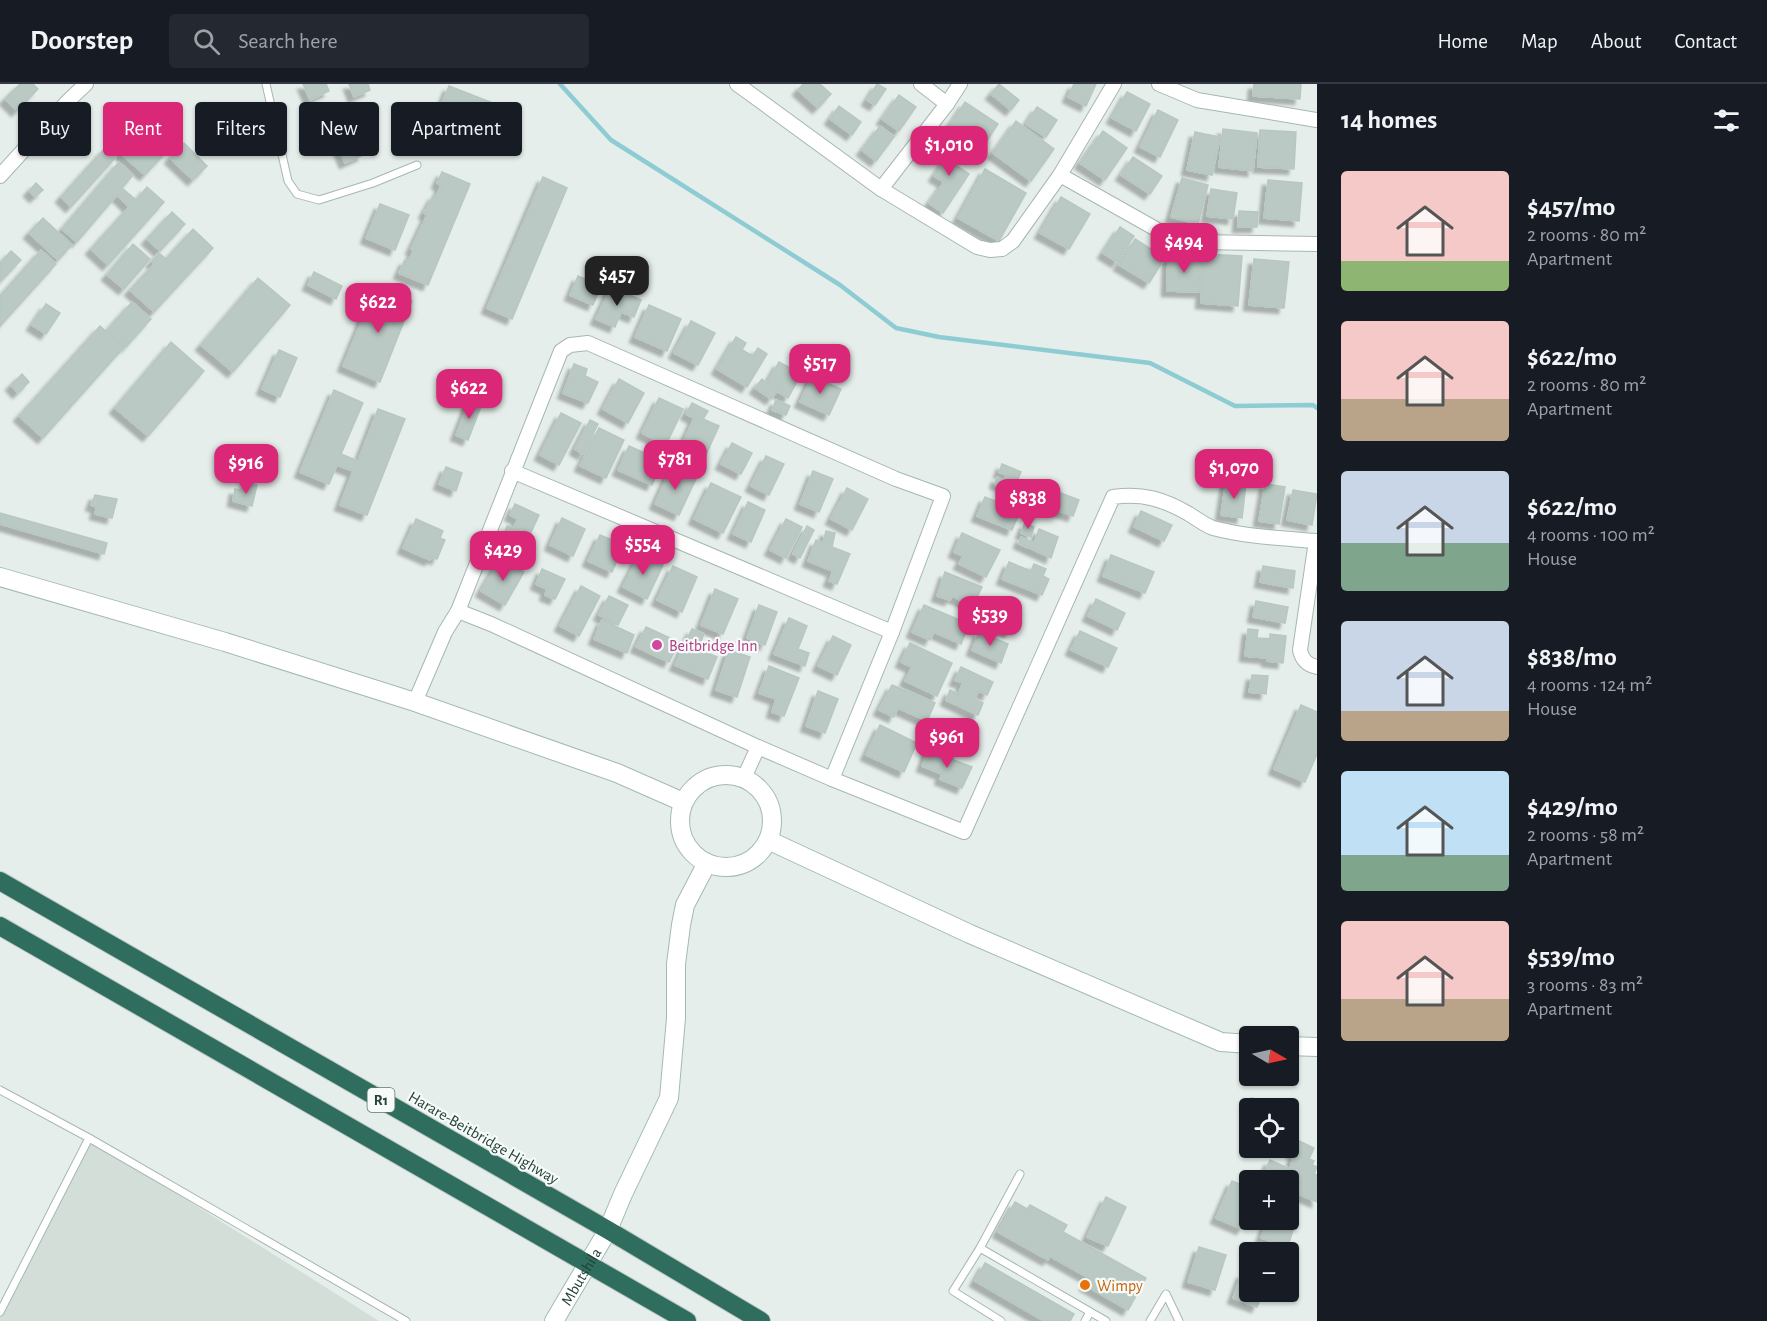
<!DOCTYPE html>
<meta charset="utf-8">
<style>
:root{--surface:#171b24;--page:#242831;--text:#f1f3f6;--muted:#9ea1a6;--line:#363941;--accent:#db2777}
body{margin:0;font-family:"Alegreya Sans",sans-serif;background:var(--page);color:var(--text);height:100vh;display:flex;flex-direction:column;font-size:22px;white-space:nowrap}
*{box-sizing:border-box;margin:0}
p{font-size:20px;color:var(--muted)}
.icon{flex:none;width:33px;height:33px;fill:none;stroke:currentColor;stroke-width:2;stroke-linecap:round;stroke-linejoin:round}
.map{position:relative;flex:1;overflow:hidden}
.panel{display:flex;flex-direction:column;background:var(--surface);width:450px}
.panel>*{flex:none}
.top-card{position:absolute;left:18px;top:18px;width:570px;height:54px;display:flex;gap:12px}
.needle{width:39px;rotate:99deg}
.tools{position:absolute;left:1239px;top:942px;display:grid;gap:12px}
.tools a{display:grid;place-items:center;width:60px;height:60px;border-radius:6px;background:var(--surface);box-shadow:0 2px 4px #0004;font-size:30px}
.price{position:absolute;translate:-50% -51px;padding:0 14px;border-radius:12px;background:var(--accent);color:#fff;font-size:20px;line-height:39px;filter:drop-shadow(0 2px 3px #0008)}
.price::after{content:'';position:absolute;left:50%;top:36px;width:18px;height:14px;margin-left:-9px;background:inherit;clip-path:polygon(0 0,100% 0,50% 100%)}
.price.selected{background:#222;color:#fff}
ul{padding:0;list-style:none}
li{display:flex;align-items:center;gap:18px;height:150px;padding:0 24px}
li span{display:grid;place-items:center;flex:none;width:168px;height:120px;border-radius:6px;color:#555}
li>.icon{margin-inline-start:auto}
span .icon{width:72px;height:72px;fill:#fffc;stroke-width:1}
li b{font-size:26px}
h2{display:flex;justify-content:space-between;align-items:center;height:72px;padding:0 24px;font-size:26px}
.pill{padding:0 21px;border-radius:6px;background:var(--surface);box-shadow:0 2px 4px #0004;font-size:21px;line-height:54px}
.pill.selected{background:var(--accent);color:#fff}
header{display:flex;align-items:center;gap:36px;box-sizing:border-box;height:84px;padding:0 30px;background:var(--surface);border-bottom:2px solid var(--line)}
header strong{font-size:28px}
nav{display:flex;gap:33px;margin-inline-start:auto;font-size:21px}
.search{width:420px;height:54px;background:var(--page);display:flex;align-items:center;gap:15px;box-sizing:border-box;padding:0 21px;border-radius:6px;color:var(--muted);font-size:22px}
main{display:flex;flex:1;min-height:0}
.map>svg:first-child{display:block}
.built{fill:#d3ded9}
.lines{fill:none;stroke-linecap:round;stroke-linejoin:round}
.stream{stroke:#8dccd3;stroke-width:4.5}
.building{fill:#bac9c3;stroke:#b7c8c0;stroke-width:1.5;filter:url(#shadow)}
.lane-casing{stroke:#a7b7b1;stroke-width:9}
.street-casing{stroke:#a7b7b1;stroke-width:16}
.secondary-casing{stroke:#a3bab1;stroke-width:20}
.highway-casing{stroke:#c1cac7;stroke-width:20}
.lane{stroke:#fff;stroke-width:7}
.street{stroke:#fff;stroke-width:14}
.secondary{stroke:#fff;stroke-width:18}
.highway{stroke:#2f6e5e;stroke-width:18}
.hotel-dot{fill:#d1479c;stroke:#f6faf8;stroke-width:2}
.food-dot{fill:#e8710a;stroke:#f6faf8;stroke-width:2}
.labels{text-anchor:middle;stroke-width:4.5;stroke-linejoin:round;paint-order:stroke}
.shield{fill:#f6faf8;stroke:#627872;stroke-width:1.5}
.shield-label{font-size:15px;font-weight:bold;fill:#234138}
.hotel-label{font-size:16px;fill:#b23c85;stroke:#f6faf8;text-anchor:start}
.street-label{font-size:16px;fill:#234138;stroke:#f6faf8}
.food-label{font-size:16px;fill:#c56008;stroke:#f6faf8;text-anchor:start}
</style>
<header>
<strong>Doorstep</strong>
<div class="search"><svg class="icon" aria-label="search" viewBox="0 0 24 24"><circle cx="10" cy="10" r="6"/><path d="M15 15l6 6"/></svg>Search here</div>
<nav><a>Home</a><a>Map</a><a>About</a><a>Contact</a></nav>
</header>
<main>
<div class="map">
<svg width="1317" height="1237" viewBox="0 0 1317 1237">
<defs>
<filter id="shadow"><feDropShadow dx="-5.5" dy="5.5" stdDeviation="1.5" flood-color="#0004"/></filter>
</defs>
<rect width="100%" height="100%" fill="#e5eeea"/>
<polygon class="built" points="89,1054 379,1237 0,1237 0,1229"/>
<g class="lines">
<polyline class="stream" points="560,0 611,56 840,201 896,244 939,253 1150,279 1235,322 1313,321 1317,324"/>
</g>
<g class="building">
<polygon points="20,0 33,0 38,5 17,27 5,15"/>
<polygon points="303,0 326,0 329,7 310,16"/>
<polygon points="349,0 368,0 370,6 354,13"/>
<polygon points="803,0 820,0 831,10 818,24 798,6"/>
<polygon points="877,0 886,5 875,21 867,16"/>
<polygon points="999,0 1019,16 1011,26 991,10"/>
<polygon points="1074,0 1096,0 1086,22 1068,13"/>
<polygon points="1254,0 1301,0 1300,15 1253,12"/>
<polygon points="449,2 516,28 509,46 442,19"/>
<polygon points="1127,8 1150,20 1136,47 1112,34"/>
<polygon points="899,11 916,23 899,47 882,35"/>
<polygon points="965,18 998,40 979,69 946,47"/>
<polygon points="839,22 861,38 852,51 830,35"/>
<polygon points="1037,23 1057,36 1046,53 1026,40"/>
<polygon points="1158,26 1178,36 1160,73 1140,63"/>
<polygon points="153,30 179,54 145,91 119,68"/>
<polygon points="348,37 363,71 345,79 331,44"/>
<polygon points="1016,37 1054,65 1031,97 993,69"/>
<polygon points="880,42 894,53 876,77 862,66"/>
<polygon points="1223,45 1257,49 1253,87 1219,83"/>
<polygon points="1260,46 1296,48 1294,85 1258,83"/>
<polygon points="1103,47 1127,64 1105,96 1080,79"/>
<polygon points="1195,48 1220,53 1212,91 1187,86"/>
<polygon points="945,54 965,67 956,81 969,90 943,129 929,119 944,98 934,92 950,68 940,61"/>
<polygon points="184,59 207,82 193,96 170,74"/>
<polygon points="105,64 116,73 71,123 61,113"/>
<polygon points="1133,73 1162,92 1150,110 1121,91"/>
<polygon points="119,78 133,91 122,104 136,116 147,103 164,118 108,181 91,165 129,123 117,111 77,158 62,145"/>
<polygon points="985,85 1026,109 999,157 958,134"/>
<polygon points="442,88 470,100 428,201 399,189 405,176 408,177 414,166 411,165 427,131 424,129 434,111 436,113 441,101 437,99"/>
<polygon points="543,93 567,104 512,235 487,224"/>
<polygon points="1182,94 1208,101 1198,140 1171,133"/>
<polygon points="1268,96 1302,99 1299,137 1264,134"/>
<polygon points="36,99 43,106 35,113 29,107"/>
<polygon points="1211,105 1237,109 1233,135 1207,132"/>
<polygon points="1061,113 1090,130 1069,165 1040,149"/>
<polygon points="380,120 409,131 395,166 366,154"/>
<polygon points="1239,127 1258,128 1257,143 1238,143"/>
<polygon points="172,128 185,140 160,167 147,155"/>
<polygon points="43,134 72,161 58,176 29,149"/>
<polygon points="1120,143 1134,152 1117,178 1103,169"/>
<polygon points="193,145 213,164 154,228 130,206 154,180 152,177 159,169 166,175"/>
<polygon points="1135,155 1165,174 1149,199 1119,181"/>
<polygon points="133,160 150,175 124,205 107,191"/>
<polygon points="41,166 56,180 0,242 0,212"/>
<polygon points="11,167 21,176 1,197 0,179"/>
<polygon points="1204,170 1242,172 1238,222 1201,219"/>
<polygon points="1168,172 1201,173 1200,208 1167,207"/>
<polygon points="1254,175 1289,178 1284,224 1249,221"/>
<polygon points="314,188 342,202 336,215 308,201"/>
<polygon points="578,192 601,202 593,221 570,211"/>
<polygon points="258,194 290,221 233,288 201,261"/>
<polygon points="376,202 412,217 380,298 343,282"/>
<polygon points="611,203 641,216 634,233 621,228 615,243 596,235"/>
<polygon points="132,218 151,235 126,263 107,246"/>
<polygon points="46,220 60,229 46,250 32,241"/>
<polygon points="649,221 681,235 667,267 635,253"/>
<polygon points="691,237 715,249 698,281 674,269"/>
<polygon points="100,242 124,263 43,354 19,332"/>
<polygon points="736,253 746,259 742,266 753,272 758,264 767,270 747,303 717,285"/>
<polygon points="171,258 204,287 148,352 115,324"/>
<polygon points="279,266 297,274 280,313 262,305"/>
<polygon points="779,278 801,290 788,314 777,307 771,315 755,304 762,295 767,299"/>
<polygon points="574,280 587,285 585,292 598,298 588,319 563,309"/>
<polygon points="22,290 29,298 18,309 11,301"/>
<polygon points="812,292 841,305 829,331 800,318"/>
<polygon points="619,295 644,309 628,339 603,325"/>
<polygon points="334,306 363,319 341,370 358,377 378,325 405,335 367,431 340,421 353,387 337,381 329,400 300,388"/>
<polygon points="659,314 683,325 666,361 642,349"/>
<polygon points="470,315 482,320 468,356 456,351"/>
<polygon points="776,316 790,322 786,331 772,326"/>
<polygon points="692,319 708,327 703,335 719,342 704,375 681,364 694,334 686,330"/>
<polygon points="561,329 581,339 559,381 540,371"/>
<polygon points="590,336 598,340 583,370 575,365"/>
<polygon points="599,344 624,356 606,394 580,382"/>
<polygon points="732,359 752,369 741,390 721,380"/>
<polygon points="629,362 662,377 652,401 618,386"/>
<polygon points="766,372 784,380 769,411 751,402"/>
<polygon points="1002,380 1021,388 1018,395 1013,394 1011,398 1026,405 1024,410 995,399 997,393 1004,396 1006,391 999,388"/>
<polygon points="446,383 462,389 456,407 439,400"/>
<polygon points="671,384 696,395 679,431 655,420"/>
<polygon points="813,387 833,395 819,428 800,420"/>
<polygon points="1226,397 1246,400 1242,434 1221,431"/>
<polygon points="246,398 257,401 252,422 233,417 235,405 244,407"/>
<polygon points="711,399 741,413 723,449 694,435"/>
<polygon points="1265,400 1285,403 1279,440 1259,437"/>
<polygon points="1045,403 1079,416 1073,432 1039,419"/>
<polygon points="847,404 868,415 852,446 831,435"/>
<polygon points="1293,406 1317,410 1312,441 1287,436"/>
<polygon points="95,411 117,415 112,434 95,430 97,423 91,421"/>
<polygon points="985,413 1020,427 1012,446 977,432"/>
<polygon points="748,418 765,426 751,458 733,450"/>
<polygon points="515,420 539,431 525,461 503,452 507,442 513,444 518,435 510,431"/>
<polygon points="1141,427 1172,441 1164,457 1134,443"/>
<polygon points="0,429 107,459 104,470 0,440"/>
<polygon points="562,434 585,445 573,472 550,461"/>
<polygon points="416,435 443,447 440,454 445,456 437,475 432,473 430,476 403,464"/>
<polygon points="786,435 802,443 786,474 770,466"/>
<polygon points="1025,439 1034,443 1031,453 1021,449"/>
<polygon points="807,442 814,446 800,474 793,470"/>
<polygon points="1039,445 1058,453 1051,474 1019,459 1021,453 1034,459"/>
<polygon points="826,447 835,449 832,463 850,470 837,500 829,497 833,487 808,477 816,456 823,459"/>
<polygon points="962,449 1000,466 986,493 959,480 963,472 954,468"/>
<polygon points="600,451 624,461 612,488 588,477"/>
<polygon points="640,469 663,481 647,515 623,503"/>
<polygon points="1111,471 1154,488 1145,509 1103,492"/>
<polygon points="500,475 524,488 505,521 481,507"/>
<polygon points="1009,478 1031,487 1034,480 1046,485 1043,492 1049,495 1042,511 1002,495"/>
<polygon points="673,482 697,493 682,528 657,516"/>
<polygon points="1263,482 1295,487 1293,504 1260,498"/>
<polygon points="542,485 565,495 555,515 545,511 547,505 536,500"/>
<polygon points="945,488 982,503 973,522 952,512 950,516 937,512"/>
<polygon points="581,502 600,512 579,552 560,542"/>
<polygon points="715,505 738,515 723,550 701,541"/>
<polygon points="609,512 628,521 618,541 599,531"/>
<polygon points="1096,515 1125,529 1117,546 1088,532"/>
<polygon points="1256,517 1288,523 1285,539 1253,533"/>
<polygon points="989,520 1007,528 1005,532 1015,537 1010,548 999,543 999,546 981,538"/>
<polygon points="759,521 777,528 765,561 747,554"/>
<polygon points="924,521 969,540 961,560 934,548 930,556 912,548"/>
<polygon points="789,534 807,542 798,565 809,569 805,582 774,570"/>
<polygon points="602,536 634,551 627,569 594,555"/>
<polygon points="646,543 679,558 669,578 636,563"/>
<polygon points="692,545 704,550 698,565 717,573 708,595 675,581"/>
<polygon points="1248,545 1258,546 1257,554 1270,555 1270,550 1286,552 1283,579 1267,577 1267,574 1245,572"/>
<polygon points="1080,547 1117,564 1108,583 1071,566"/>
<polygon points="979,548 1008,560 1001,579 972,566"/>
<polygon points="833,552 851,561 837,591 818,582"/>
<polygon points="910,559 952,579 937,612 905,597 912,583 901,578"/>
<polygon points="729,566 750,573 737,613 716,606"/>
<polygon points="769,582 799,594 784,632 772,628 776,615 759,609"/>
<polygon points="961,583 993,598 987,611 979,607 974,615 983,619 978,631 946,616 950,606 958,610 963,599 955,596"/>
<polygon points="1252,591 1268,592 1266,610 1249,608"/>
<polygon points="892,601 935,619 927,637 898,624 894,633 879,626"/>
<polygon points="818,607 838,615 825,649 806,642"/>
<polygon points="1301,621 1317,628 1317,670 1305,698 1274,685"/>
<polygon points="880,641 917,659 904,688 866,671"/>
<polygon points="957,644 971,648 967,659 954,655"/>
<polygon points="928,666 972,683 962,704 940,695 942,690 922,682"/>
<polygon points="1252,1014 1266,1018 1264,1024 1250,1024 1250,1031 1247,1030"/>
<polygon points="1295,1055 1314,1064 1309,1075 1314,1077 1312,1081 1317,1083 1314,1090 1317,1091 1317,1118 1288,1106 1288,1096 1268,1096 1262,1094 1270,1076 1290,1085 1294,1069 1290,1067"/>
<polygon points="1232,1097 1250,1104 1250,1129 1242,1145 1216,1134"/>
<polygon points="1106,1113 1126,1123 1108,1162 1087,1153"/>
<polygon points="1015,1118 1027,1125 1030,1121 1067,1141 1063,1148 1146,1194 1128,1226 1085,1201 1089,1194 1050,1172 1048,1176 998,1148"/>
<polygon points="1288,1127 1298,1130 1288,1162 1261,1154 1267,1136 1288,1136"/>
<polygon points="1199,1163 1226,1171 1215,1206 1188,1198"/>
<polygon points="985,1179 1074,1230 1070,1237 1044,1237 975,1197"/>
<polygon points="1242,1189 1250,1192 1250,1208 1263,1208 1257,1223 1233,1214"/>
</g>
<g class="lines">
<g class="lane-casing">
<g id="lane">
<polyline points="266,0 288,97 297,110 319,116 373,99 417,81"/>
<polyline points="0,1006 89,1054 406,1237"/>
<polyline points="980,1164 1106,1237"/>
<polyline points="0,1228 89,1054"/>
<polyline points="1001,1237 953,1207 980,1164 1020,1090"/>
<polyline points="1085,1237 1090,1228"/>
<polyline points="1150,1237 1166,1210 1179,1237"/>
</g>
</g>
<g class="street-casing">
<g id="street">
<polyline points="737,0 881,105 947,20 960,0"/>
<polyline points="921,0 947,20"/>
<polyline points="1159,0 1197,16 1317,36"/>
<polyline points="1060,91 1163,149 1199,158 1317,160"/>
<polyline points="0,92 69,16 86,0"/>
<polyline points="881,105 977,163 990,166 1002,165 1013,157 1060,91 1114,0"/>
<path d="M 1317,458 L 1316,457 L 1300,566 C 1302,576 1307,581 1317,583"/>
<path d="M 458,527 L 491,540 L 758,663 L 832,695 L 964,748 L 1113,413 C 1143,409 1163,415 1189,430 C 1197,435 1205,441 1213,444 C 1247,453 1281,454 1316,457"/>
<polyline points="415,618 445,548 458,527 561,267 570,261 588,259 896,395 943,412 892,548 512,387"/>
<polyline points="744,694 758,663"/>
<polyline points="832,695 892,548"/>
</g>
</g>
<g class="secondary-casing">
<g id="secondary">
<polyline points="0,493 225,558 415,618 617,689 683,718"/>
<circle cx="726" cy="737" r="46"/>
<polyline points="768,756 970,850 1221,958 1250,960"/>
<polyline points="1288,962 1317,963"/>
<path id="s1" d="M 554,1237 L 608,1146 L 623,1110 L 669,1014 L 676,934 L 676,880 L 681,841 L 685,821 L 707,779"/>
</g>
</g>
<g class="highway-casing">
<g id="highway">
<polyline points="0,797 608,1146 761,1237"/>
<polyline points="0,842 687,1237"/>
</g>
</g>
<use href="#lane" class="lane"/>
<use href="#street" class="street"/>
<use href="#secondary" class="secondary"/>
<use href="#highway" class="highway"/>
</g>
<circle class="hotel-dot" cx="657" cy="561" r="6"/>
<circle class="food-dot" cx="1085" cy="1201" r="6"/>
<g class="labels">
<rect class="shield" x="367.5" y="1004" width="27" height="24" rx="4.5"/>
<g class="shield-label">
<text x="381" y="1021">R1</text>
</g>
<g class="hotel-label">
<text x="669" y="567">Beitbridge Inn</text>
</g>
<g class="street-label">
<text transform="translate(484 1053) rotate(30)" y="6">Harare-Beitbridge Highway</text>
<text dy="6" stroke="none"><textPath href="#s1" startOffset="52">Mbutshila</textPath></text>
</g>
<g class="food-label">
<text x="1097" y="1207">Wimpy</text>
</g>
</g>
</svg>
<div class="tools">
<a><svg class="needle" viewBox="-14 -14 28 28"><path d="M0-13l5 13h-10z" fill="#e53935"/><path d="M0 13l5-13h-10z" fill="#9ea1a6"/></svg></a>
<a><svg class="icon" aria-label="locate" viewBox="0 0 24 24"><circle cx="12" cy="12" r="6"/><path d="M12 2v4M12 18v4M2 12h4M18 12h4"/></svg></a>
<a>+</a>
<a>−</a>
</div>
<b class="price" style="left:949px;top:93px">$1,010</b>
<b class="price" style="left:1184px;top:190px">$494</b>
<b class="price selected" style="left:617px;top:223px">$457</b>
<b class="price" style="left:378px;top:250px">$622</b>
<b class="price" style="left:820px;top:311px">$517</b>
<b class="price" style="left:469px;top:336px">$622</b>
<b class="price" style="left:675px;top:407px">$781</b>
<b class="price" style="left:246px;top:411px">$916</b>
<b class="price" style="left:1234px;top:416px">$1,070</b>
<b class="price" style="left:1028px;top:446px">$838</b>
<b class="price" style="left:643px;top:492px">$554</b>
<b class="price" style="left:503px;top:498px">$429</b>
<b class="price" style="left:990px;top:563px">$539</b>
<b class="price" style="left:947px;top:685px">$961</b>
<div class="top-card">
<a class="pill">Buy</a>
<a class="pill selected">Rent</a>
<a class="pill">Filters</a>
<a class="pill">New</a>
<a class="pill">Apartment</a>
</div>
</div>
<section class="panel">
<h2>14 homes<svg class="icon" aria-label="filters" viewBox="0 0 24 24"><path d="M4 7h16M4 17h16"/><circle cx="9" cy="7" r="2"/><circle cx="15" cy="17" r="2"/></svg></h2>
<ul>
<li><span style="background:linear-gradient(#f6c9c9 75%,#8fb573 0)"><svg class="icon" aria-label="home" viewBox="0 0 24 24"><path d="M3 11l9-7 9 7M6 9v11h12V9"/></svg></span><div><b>$457/mo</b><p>2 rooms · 80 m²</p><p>Apartment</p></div></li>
<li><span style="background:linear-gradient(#f6c9c9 65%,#b9a48a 0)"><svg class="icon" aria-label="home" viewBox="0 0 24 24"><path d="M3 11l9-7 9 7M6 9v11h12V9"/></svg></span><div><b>$622/mo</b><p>2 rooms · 80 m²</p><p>Apartment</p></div></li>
<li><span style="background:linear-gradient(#c9d6e8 60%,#7fa58c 0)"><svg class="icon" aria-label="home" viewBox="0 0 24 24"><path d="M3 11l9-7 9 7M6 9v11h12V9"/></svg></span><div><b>$622/mo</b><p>4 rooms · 100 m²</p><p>House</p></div></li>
<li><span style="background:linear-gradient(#c9d6e8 75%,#b9a48a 0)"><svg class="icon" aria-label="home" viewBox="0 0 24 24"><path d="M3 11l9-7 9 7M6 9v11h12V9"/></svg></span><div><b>$838/mo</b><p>4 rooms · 124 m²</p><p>House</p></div></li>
<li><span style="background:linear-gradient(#bfe0f5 70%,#7fa58c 0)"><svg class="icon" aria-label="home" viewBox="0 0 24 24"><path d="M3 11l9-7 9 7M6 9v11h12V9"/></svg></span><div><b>$429/mo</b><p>2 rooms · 58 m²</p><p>Apartment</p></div></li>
<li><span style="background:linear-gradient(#f6c9c9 65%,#b9a48a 0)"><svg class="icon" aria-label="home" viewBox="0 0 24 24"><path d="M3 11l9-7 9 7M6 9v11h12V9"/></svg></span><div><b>$539/mo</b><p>3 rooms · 83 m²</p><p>Apartment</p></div></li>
</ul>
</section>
</main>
